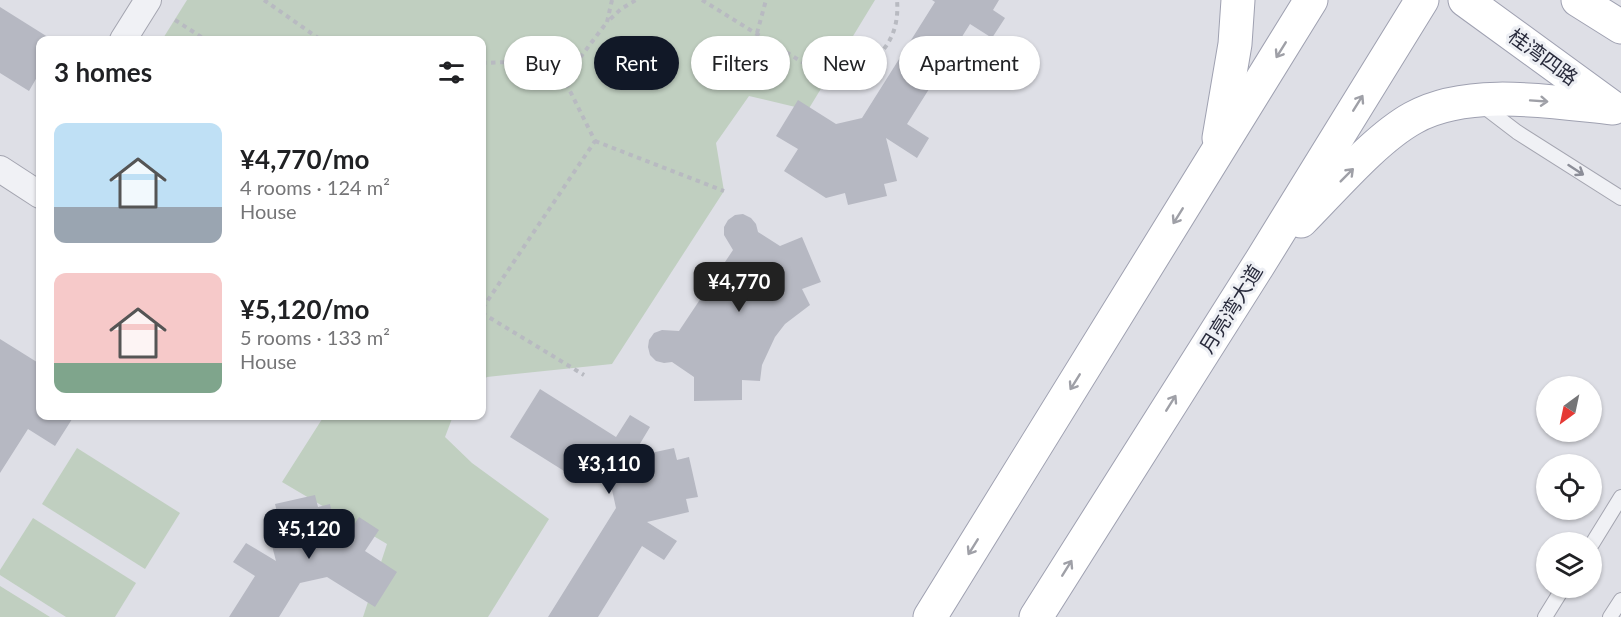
<!DOCTYPE html>
<meta charset="utf-8">
<style>
:root{--surface:#fff;--page:#f6f6f6;--text:#202124;--muted:#757577;--accent:#111827}
body{margin:0;font-family:Lato,"Noto Sans SC",sans-serif;background:var(--page);color:var(--text);height:100vh;display:flex;flex-direction:column;font-size:22px;white-space:nowrap}
*{box-sizing:border-box;margin:0}
p{font-size:20px;color:var(--muted)}
.icon{flex:none;width:33px;height:33px;fill:none;stroke:currentColor;stroke-width:2;stroke-linecap:round;stroke-linejoin:round}
.map{position:relative;flex:1;overflow:hidden}
.side{position:absolute;left:36px;top:36px;width:450px;height:384px;display:flex;flex-direction:column;background:var(--surface);border-radius:12px;box-shadow:0 2px 4px #0004}
.side>*{flex:none}
.guide{position:absolute;left:504px;top:36px;width:570px;height:54px;display:flex;gap:12px}
.needle{width:39px;rotate:213deg}
.tools{position:absolute;left:1536px;top:376px;display:grid;gap:12px}
.tools a{display:grid;place-items:center;width:66px;height:66px;border-radius:50%;background:var(--surface);box-shadow:0 2px 4px #0004;font-size:30px}
.price{position:absolute;translate:-50% -51px;padding:0 14px;border-radius:12px;background:var(--accent);color:#fff;font-size:20px;line-height:39px;filter:drop-shadow(0 2px 3px #0008)}
.price::after{content:'';position:absolute;left:50%;top:36px;width:18px;height:14px;margin-left:-9px;background:inherit;clip-path:polygon(0 0,100% 0,50% 100%)}
.price.current{background:#222;color:#fff}
ul{padding:0;list-style:none}
li{display:flex;align-items:center;gap:18px;height:150px;padding:0 18px}
li span{display:grid;place-items:center;flex:none;width:168px;height:120px;border-radius:12px;color:#555}
li>.icon{margin-inline-start:auto}
span .icon{width:72px;height:72px;fill:#fffc;stroke-width:1}
li b{font-size:26px}
h2{display:flex;justify-content:space-between;align-items:center;height:72px;padding:0 18px;font-size:26px}
.pill{padding:0 21px;border-radius:27px;background:var(--surface);box-shadow:0 2px 4px #0004;font-size:21px;line-height:54px}
.pill.current{background:var(--accent);color:#fff}
.map>svg:first-child{display:block}
.green{fill:#c0cfc0}
.building{fill:#b6b8c2}
.lines{fill:none;stroke-linecap:round;stroke-linejoin:round}
.service-casing{stroke:#a4a5b0;stroke-width:16}
.minor-casing{stroke:#a4a5b0;stroke-width:28}
.primary-casing{stroke:#9fa1b1;stroke-width:35}
.path{stroke:#b8bac1;stroke-width:4;stroke-dasharray:4.5 4.5;stroke-linecap:butt}
.service{stroke:#f0f1f5;stroke-width:14}
.minor{stroke:#f0f1f5;stroke-width:26}
.primary{stroke:#fff;stroke-width:33}
.oneway{stroke:#9fa0a7}
.oneway2{stroke:#8c8e98}
.labels{text-anchor:middle;stroke-width:6;stroke-linejoin:round;paint-order:stroke}
.street-label{font-size:20px;fill:#292b3c;stroke:#edeff4}
</style>
<div class="map">
<svg width="1621" height="617" viewBox="0 0 1621 617">
<rect width="100%" height="100%" fill="#dedfe6"/>
<g class="green">
<polygon points="187,0 875,0 808,110 749,96 716,143 724,191 612,364 487,377 482,381 482,40 162,40"/>
<polygon points="324,416 453,416 445,437 472,463 549,519 488,617 363,617 387,544 282,482"/>
<polygon points="77,448 180,513 145,569 42,504"/>
<polygon points="33,518 136,583 115,617 66,617 0,575 0,570"/>
<polygon points="0,586 50,617 0,617"/>
</g>
<g class="building">
<polygon points="932,0 999,0 993,10 1005,18 992,38 970,24 907,124 929,138 917,158 886,138 897,181 884,184 887,196 848,205 845,193 826,198 784,171 798,149 776,136 798,100 836,124 862,118 935,2"/>
<polygon points="0,7 51,39 40,40 40,72 29,91 0,73"/>
<polygon points="743,214 751,218 756,224 758,232 780,246 802,237 821,282 802,289 810,305 785,324 775,337 762,365 760,381 742,380 742,400 694,401 694,377 672,362 664,363 656,361 650,355 648,347 649,340 654,333 662,330 679,331 733,250 724,235 724,227 728,220 735,215"/>
<polygon points="0,339 40,364 40,416 74,416 55,446 28,429 0,473"/>
<polygon points="540,389 616,437 630,415 650,427 632,457 674,448 677,460 689,457 698,497 686,499 689,512 647,522 677,541 664,560 642,546 598,617 548,617 616,508 602,445 580,481 510,437"/>
<polygon points="315,495 318,507 330,504 339,548 359,517 379,530 365,551 397,572 375,607 327,577 300,583 279,617 229,617 255,576 233,562 246,543 276,561 265,519 278,516 275,504"/>
</g>
<g class="lines">
<g class="service-casing">
<g id="service">
<polyline points="1483,106 1517,132 1621,198"/>
<polyline points="1592,544 1621,497"/>
<polyline points="1545,617 1563,588"/>
<polyline points="1610,617 1621,600"/>
</g>
</g>
<g class="minor-casing">
<g id="minor">
<polyline points="123,40 148,0"/>
<polyline points="0,169 40,195"/>
</g>
</g>
<g class="primary-casing">
<g id="primary">
<polyline points="1465,0 1612,107"/>
<polyline points="1578,0 1621,27"/>
<polyline points="1219,138 1235,44 1238,0"/>
<path d="M 1301,221 C 1333,189 1375,139 1413,118 C 1468,87 1553,102 1613,108"/>
<polyline points="930,617 1311,0"/>
<polyline points="1036,617 1261,261 1422,0"/>
</g>
</g>
<g class="path">
<polyline points="264,0 321,40"/>
<polyline points="612,0 607,22 621,9 636,0"/>
<path d="M 702,0 L 802,62 C 851,84 902,58 897,0"/>
<polyline points="175,20 206,40"/>
<polyline points="757,33 766,0"/>
<polyline points="482,63 510,62 538,67 564,79 595,141 482,309"/>
<polyline points="564,79 607,22"/>
<polyline points="595,141 724,191"/>
<polyline points="482,313 584,375"/>
</g>
<use href="#service" class="service"/>
<use href="#minor" class="minor"/>
<use href="#primary" class="primary"/>
</g>
<defs><path id="oneway-shaft" d="M-6 0H5M1.5-3L5.5 0L1.5 3" fill="none" stroke-width="1.6" stroke-linecap="round" stroke-linejoin="round" transform="scale(1.5)"/></defs>
<g class="oneway">
<use href="#oneway-shaft" transform="translate(1281 50) rotate(122)"/>
<use href="#oneway-shaft" transform="translate(1539 101) rotate(4)"/>
<use href="#oneway-shaft" transform="translate(1358 103) rotate(-58)"/>
<use href="#oneway-shaft" transform="translate(1347 175) rotate(-45)"/>
<use href="#oneway-shaft" transform="translate(1178 216) rotate(122)"/>
<use href="#oneway-shaft" transform="translate(1075 382) rotate(122)"/>
<use href="#oneway-shaft" transform="translate(1171 403) rotate(-58)"/>
<use href="#oneway-shaft" transform="translate(973 547) rotate(122)"/>
<use href="#oneway-shaft" transform="translate(1067 568) rotate(-58)"/>
</g>
<use class="oneway2" href="#oneway-shaft" transform="translate(1576 170) rotate(33)"/>
<g class="labels">
<g class="street-label">
<text transform="translate(1543 57) rotate(36)" y="7">桂湾四路</text>
<text transform="translate(1231 309) rotate(-58)" y="7">月亮湾大道</text>
</g>
</g>
</svg>
<div class="tools">
<a><svg class="needle" viewBox="-14 -14 28 28"><path d="M0-13l5 13h-10z" fill="#e53935"/><path d="M0 13l5-13h-10z" fill="#757577"/></svg></a>
<a><svg class="icon" aria-label="locate" viewBox="0 0 24 24"><circle cx="12" cy="12" r="6"/><path d="M12 2v4M12 18v4M2 12h4M18 12h4"/></svg></a>
<a><svg class="icon" aria-label="layers" viewBox="0 0 24 24"><path d="M12 4l9 5-9 5-9-5zM3 14l9 5 9-5"/></svg></a>
</div>
<b class="price current" style="left:739px;top:313px">¥4,770</b>
<b class="price" style="left:609px;top:495px">¥3,110</b>
<b class="price" style="left:309px;top:560px">¥5,120</b>
<div class="guide">
<a class="pill">Buy</a>
<a class="pill current">Rent</a>
<a class="pill">Filters</a>
<a class="pill">New</a>
<a class="pill">Apartment</a>
</div>
<section class="side">
<h2>3 homes<svg class="icon" aria-label="filters" viewBox="0 0 24 24"><path d="M4 7h16M4 17h16"/><circle cx="9" cy="7" r="2"/><circle cx="15" cy="17" r="2"/></svg></h2>
<ul>
<li><span style="background:linear-gradient(#bfe0f5 70%,#9aa5b1 0)"><svg class="icon" aria-label="home" viewBox="0 0 24 24"><path d="M3 11l9-7 9 7M6 9v11h12V9"/></svg></span><div><b>¥4,770/mo</b><p>4 rooms · 124 m²</p><p>House</p></div></li>
<li><span style="background:linear-gradient(#f6c9c9 75%,#7fa58c 0)"><svg class="icon" aria-label="home" viewBox="0 0 24 24"><path d="M3 11l9-7 9 7M6 9v11h12V9"/></svg></span><div><b>¥5,120/mo</b><p>5 rooms · 133 m²</p><p>House</p></div></li>
</ul>
</section>
</div>
